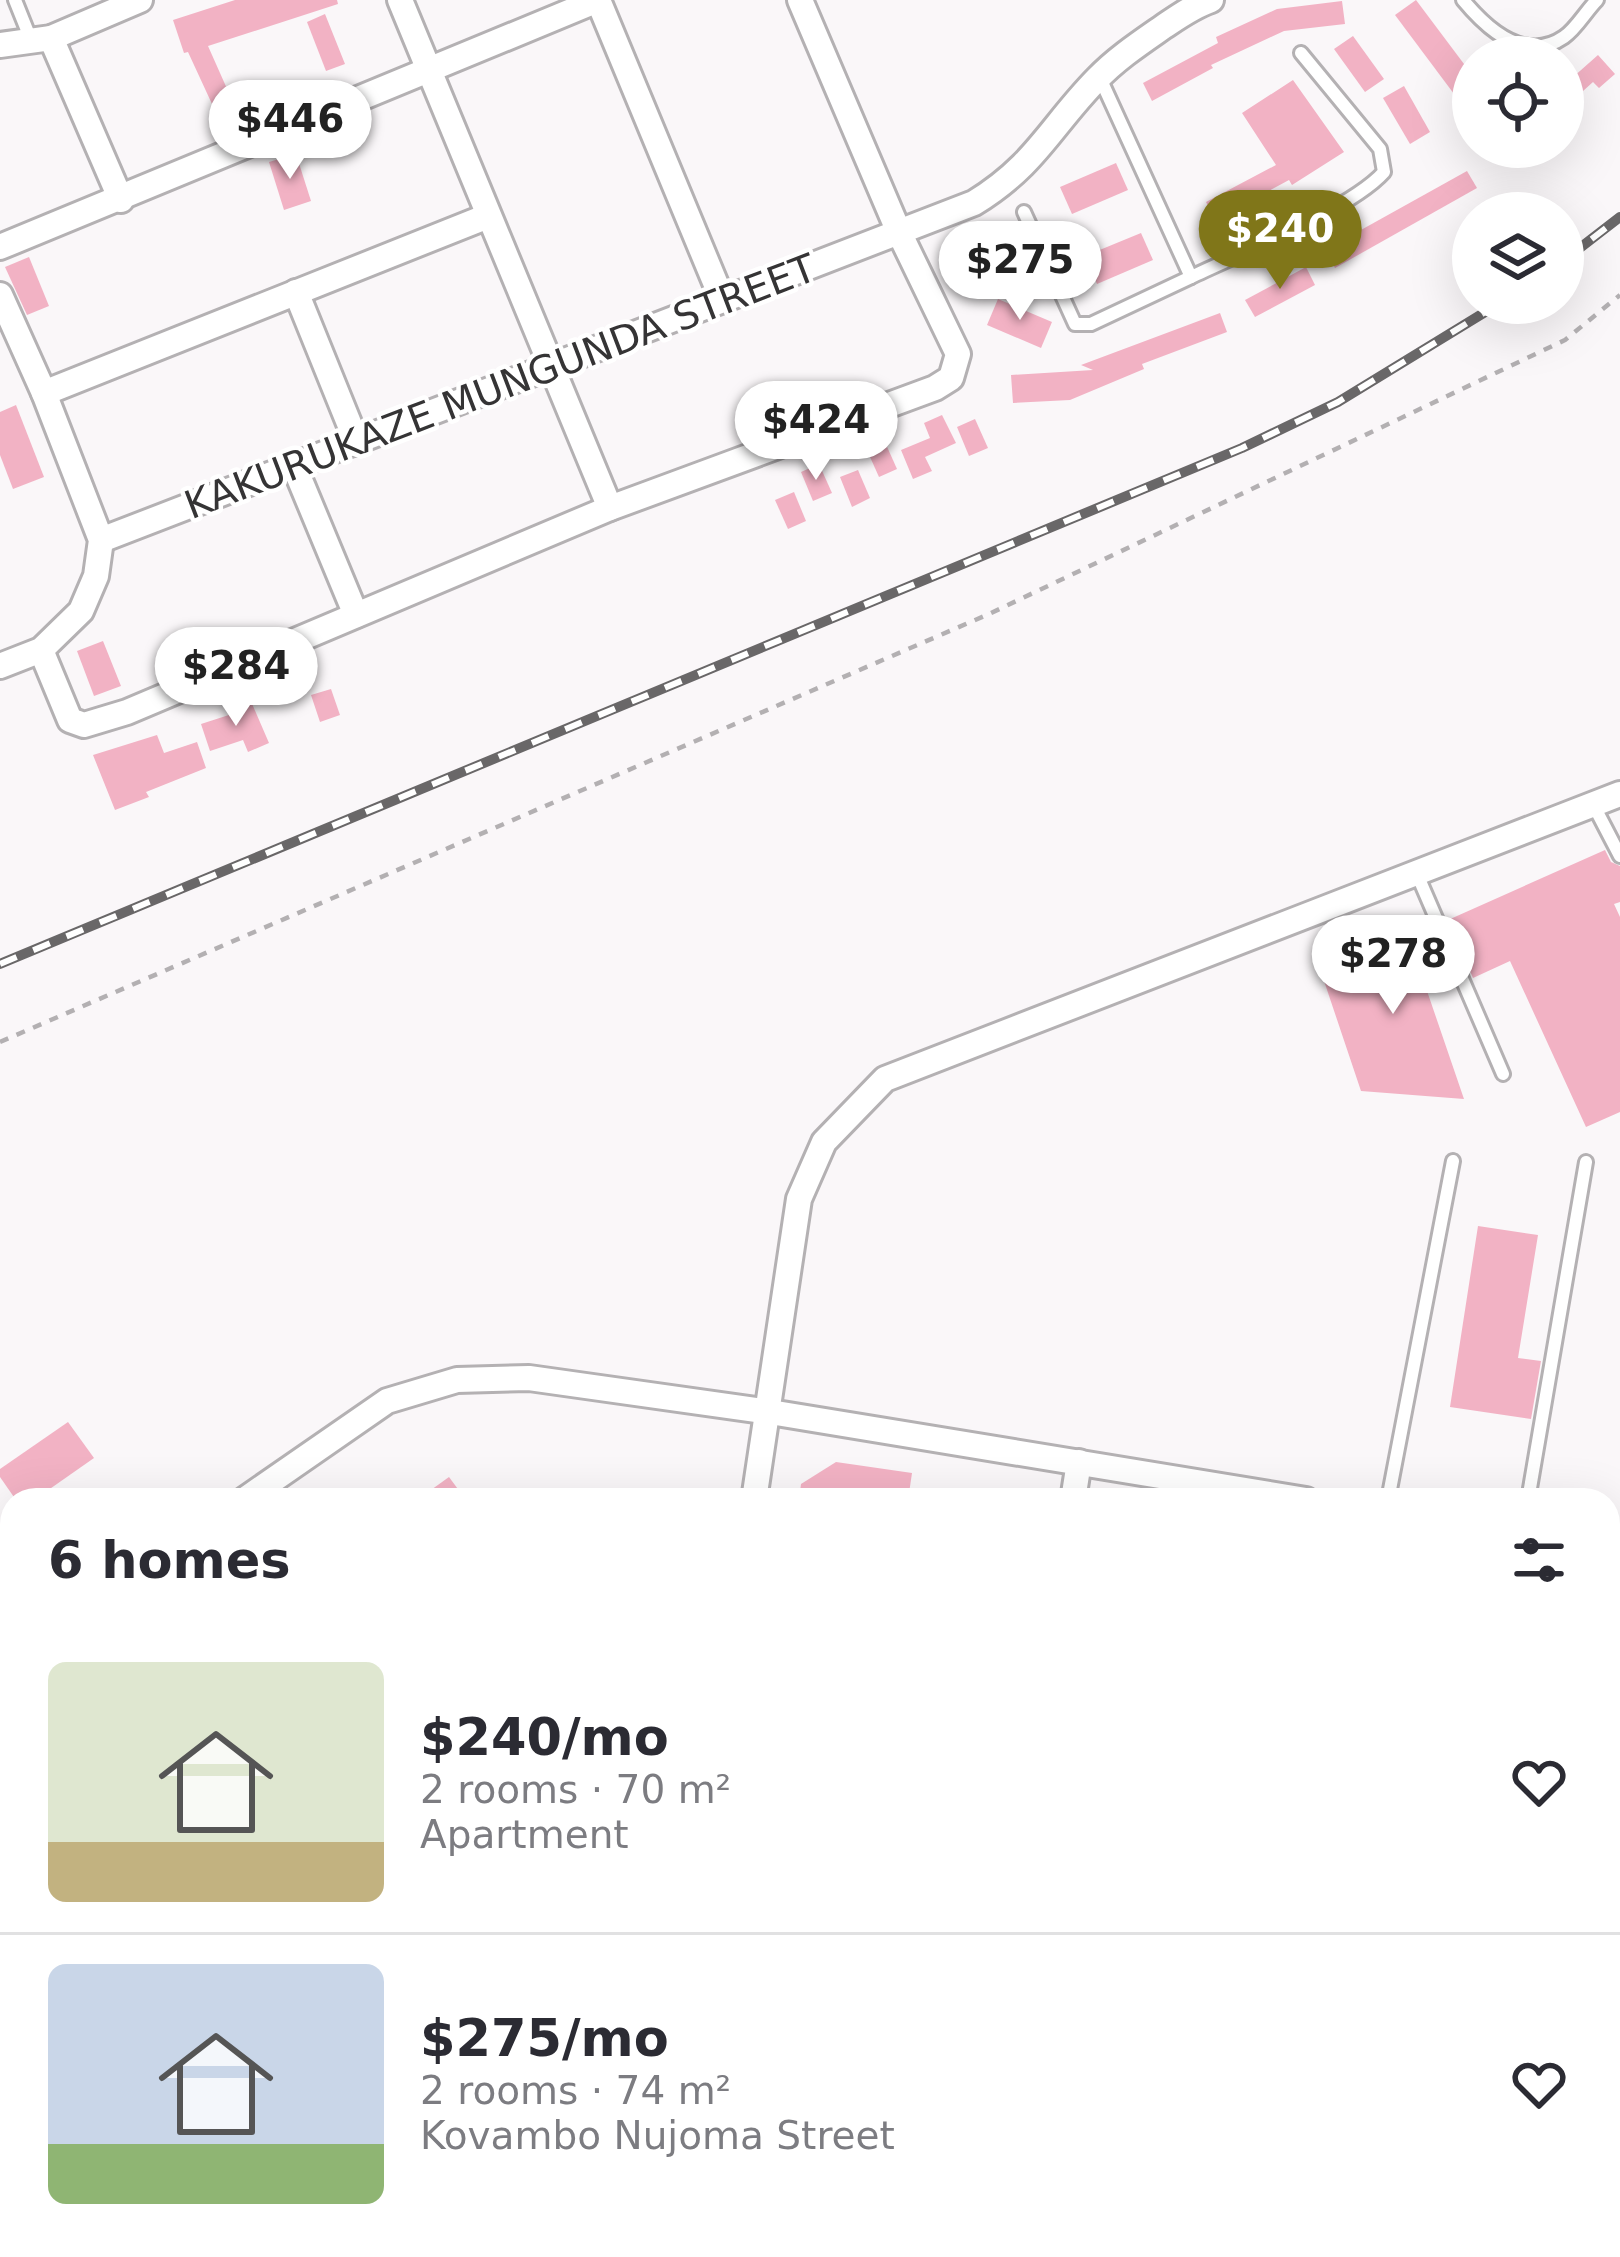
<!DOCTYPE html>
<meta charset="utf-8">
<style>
:root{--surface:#fff;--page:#f7f7f7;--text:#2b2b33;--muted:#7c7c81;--line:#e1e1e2;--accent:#807619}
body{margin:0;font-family:"DejaVu Sans",sans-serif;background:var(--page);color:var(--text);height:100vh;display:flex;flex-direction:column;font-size:45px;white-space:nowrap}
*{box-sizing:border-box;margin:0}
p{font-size:39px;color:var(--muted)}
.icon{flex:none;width:66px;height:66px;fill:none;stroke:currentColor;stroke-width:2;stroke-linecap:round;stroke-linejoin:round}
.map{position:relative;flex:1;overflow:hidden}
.drawer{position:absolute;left:0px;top:1488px;width:1620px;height:771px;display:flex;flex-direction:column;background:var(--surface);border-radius:36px 36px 0 0;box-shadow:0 12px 48px #0002}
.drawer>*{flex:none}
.tools{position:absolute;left:1452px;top:36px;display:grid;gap:24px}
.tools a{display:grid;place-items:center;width:132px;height:132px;border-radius:50%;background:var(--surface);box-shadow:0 12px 48px #0002;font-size:60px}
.price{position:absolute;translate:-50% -102px;padding:0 27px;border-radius:42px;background:#fff;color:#222;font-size:39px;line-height:78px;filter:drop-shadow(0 3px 6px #0008)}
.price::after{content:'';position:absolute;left:50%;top:72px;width:36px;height:27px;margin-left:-18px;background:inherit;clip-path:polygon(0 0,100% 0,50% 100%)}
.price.current{background:var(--accent);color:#fff}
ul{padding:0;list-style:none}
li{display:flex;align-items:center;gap:36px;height:300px;padding:0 48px}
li+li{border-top:3px solid var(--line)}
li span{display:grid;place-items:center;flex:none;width:336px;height:240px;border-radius:18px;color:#555}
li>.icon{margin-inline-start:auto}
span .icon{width:144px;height:144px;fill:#fffc;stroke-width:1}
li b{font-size:51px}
h2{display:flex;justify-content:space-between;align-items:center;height:144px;padding:0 48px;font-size:51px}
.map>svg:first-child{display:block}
.building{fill:#f2b2c4}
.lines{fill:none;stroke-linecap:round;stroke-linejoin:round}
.lane-casing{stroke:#b4b1b3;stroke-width:18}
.street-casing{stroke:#b4b1b3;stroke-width:30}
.primary-casing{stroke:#b4b1b3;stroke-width:45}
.highway-casing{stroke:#b4b1b3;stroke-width:51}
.path{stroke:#b3b0b2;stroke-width:4.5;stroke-dasharray:9 9;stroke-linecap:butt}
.lane{stroke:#fff;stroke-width:12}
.street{stroke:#fff;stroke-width:24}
.primary{stroke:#fff;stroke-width:39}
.highway{stroke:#fff;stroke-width:45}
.rail-casing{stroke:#696768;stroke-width:10}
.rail{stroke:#fff;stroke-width:6;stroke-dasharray:18;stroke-linecap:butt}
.labels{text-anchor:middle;stroke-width:9;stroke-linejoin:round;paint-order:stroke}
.street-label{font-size:39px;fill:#353435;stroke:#fff}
</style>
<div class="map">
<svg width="1620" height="2257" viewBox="0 0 1620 2257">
<rect width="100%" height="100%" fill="#faf7f9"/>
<g class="building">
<polygon points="235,0 337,0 338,4 208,46 236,109 218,117 188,52 184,53 173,20"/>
<polygon points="1416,0 1473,76 1473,92 1460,102 1395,15"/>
<polygon points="1342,1 1345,24 1284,31 1211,65 1213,68 1152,101 1143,83 1218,43 1216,37 1277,9"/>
<polygon points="325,14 345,64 326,71 307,22"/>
<polygon points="1353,36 1384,79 1365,92 1334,49"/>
<polygon points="1598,55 1615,74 1599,88 1593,82 1563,109 1563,86"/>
<polygon points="1293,80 1344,152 1292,185 1289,180 1215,220 1206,202 1276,165 1242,113"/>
<polygon points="1404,86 1430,132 1410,144 1383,98"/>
<polygon points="296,154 311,201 284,210 269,162"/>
<polygon points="1116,163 1128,190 1072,214 1060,187"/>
<polygon points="1467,171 1477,188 1335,268 1325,250"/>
<polygon points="961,230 1015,253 1005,279 950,256"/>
<polygon points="1141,233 1153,260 1097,284 1085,256"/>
<polygon points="29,257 49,306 27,315 5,267"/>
<polygon points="1306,267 1315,285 1255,317 1245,300"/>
<polygon points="998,299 1052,322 1041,348 987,325"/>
<polygon points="1220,313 1227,332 1142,364 1144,369 1070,400 1013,403 1011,375 1093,370 1081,365"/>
<polygon points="16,405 44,477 13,489 0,455 0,412"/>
<polygon points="942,415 956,443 925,457 932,471 913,479 901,450 930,438 924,423"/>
<polygon points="975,419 988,448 969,456 957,427"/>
<polygon points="884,440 897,469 879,477 866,448"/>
<polygon points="819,464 832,493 813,501 801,472"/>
<polygon points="858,470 870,498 852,507 840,477"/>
<polygon points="794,492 806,521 788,529 775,500"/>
<polygon points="103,641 121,686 94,696 77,651"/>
<polygon points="331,689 340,715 320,722 311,695"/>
<polygon points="250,699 269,743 248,752 243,740 210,751 201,724 232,714 230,707"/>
<polygon points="157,735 164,753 197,742 206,768 146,792 149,797 115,810 93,755"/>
<polygon points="1605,850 1611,862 1620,866 1620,902 1614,904 1620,917 1620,1112 1586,1127 1510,961 1473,978 1448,920"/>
<polygon points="1429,929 1451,980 1426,988 1464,1099 1361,1091 1319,966"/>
<polygon points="1478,1226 1538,1235 1518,1358 1541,1361 1531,1419 1450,1407"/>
<polygon points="68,1422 94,1458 34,1500 16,1500 0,1477 0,1469"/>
<polygon points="836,1462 912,1473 908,1500 799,1500 801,1484"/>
<polygon points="449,1477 466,1500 417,1500"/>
</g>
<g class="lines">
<g class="lane-casing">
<g id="lane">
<polyline points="15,0 31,40"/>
<path d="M 1463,0 C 1487,29 1525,64 1564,37 C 1576,29 1586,11 1597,0"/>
<path d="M 1100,78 L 1191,277 C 1239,254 1351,209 1384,172 L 1380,149 L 1301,53"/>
<polyline points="1024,212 1075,324 1091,324 1191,277"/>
<polyline points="1594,806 1620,856"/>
<polyline points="1417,874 1503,1074"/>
<polyline points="1388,1500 1453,1161"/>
<polyline points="1528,1500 1586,1162"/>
<polyline points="0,2217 12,2224"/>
<polyline points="260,2247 269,2257"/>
<polyline points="52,2257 59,2247"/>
<polyline points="450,2257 491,2247"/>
</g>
</g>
<g class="street-casing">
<g id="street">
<polyline points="400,0 610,508"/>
<polyline points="598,0 722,299"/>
<polyline points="51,38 121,200"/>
<polyline points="0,45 51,38 140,0"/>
<polyline points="0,247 598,0"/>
<polyline points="296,292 357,443"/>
<polyline points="0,295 44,393 101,540 96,576 81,611 41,650 0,666"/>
<polyline points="44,393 488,216"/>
<polyline points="295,468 356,615"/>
<path d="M 101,540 L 974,203 C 1036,165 1050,127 1097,79 C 1116,59 1140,43 1163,27 C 1178,17 1193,6 1211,0"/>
<polyline points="41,650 70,720 84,725 127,712 610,508 935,388 951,378 958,354 898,230 800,0"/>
<polyline points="244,1500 387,1401 457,1380 529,1378 770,1412 1306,1500"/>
<polyline points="754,1500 799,1199 824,1142 885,1079 1620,794"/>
<polyline points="1073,1500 1079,1462"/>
<polyline points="1608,1552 1620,1553"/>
<polyline points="0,1687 12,1677"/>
</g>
</g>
<g class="primary-casing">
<g id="primary">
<polyline points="0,1989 12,2006"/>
<polyline points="0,2033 12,2050"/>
<polyline points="150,2247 157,2257"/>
<polyline points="187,2247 194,2257"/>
</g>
</g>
<g class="highway-casing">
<g id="highway">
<polyline points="1608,2078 1620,2076"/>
<polyline points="867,2257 896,2247"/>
</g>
</g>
<polyline class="path" points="0,1042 989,614 1565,340 1620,295"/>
<use href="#lane" class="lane"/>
<use href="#street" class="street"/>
<use href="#primary" class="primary"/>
<use href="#highway" class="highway"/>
<g class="rail-casing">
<g id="rail">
<polyline points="1563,261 1620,217"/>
<polyline points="0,964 1242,448 1338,402 1500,303"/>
</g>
</g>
<use href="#rail" class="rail"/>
</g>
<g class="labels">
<g class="street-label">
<text transform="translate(500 386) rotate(-21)" y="14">KAKURUKAZE MUNGUNDA STREET</text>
</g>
</g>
</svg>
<div class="tools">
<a><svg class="icon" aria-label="locate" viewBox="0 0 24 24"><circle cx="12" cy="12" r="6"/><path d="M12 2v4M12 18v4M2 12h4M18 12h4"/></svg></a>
<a><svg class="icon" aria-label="layers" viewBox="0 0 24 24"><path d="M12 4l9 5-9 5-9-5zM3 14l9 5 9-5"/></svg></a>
</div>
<b class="price" style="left:290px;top:182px">$446</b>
<b class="price current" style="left:1280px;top:292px">$240</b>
<b class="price" style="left:1020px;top:323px">$275</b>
<b class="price" style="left:816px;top:483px">$424</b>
<b class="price" style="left:236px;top:729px">$284</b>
<b class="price" style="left:1393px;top:1017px">$278</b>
<section class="drawer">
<h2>6 homes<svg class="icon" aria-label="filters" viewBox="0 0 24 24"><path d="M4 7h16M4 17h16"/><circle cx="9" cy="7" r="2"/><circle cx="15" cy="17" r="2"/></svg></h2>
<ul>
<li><span style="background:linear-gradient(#dfe7d0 75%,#c2b280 0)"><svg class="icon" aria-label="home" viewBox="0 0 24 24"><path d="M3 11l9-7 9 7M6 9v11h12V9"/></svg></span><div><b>$240/mo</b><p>2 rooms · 70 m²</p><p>Apartment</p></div><svg class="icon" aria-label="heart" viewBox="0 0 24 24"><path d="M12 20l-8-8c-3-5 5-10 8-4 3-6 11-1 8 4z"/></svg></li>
<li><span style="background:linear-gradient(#c9d6e8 75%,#8fb573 0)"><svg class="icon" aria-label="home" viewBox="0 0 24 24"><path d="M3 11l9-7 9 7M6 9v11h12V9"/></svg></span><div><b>$275/mo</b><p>2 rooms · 74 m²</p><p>Kovambo Nujoma Street</p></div><svg class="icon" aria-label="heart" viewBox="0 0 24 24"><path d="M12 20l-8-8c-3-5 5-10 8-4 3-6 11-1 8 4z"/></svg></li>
</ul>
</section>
</div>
